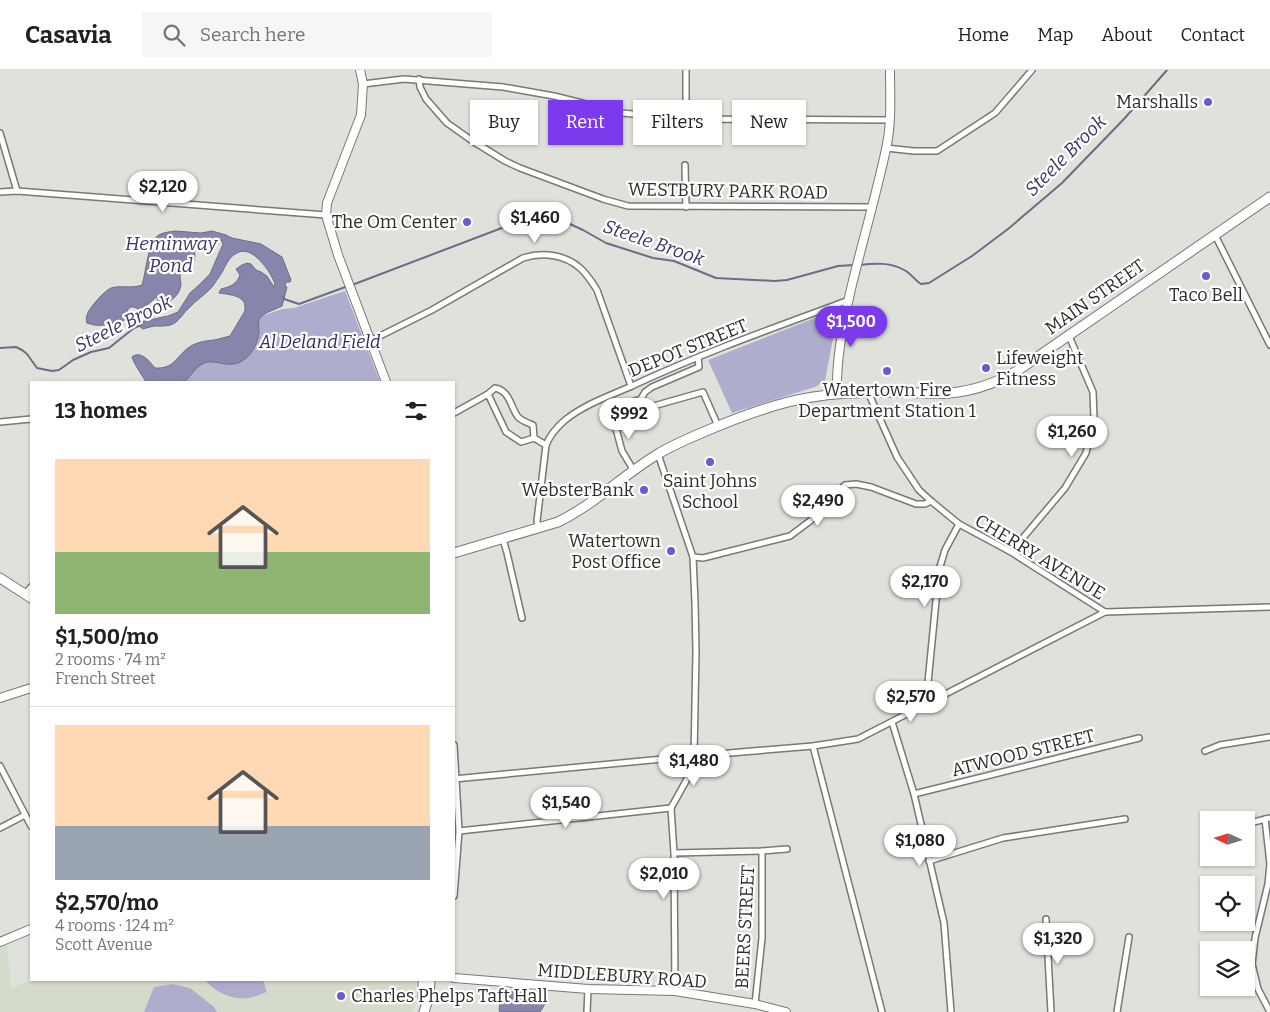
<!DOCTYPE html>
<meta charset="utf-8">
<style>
:root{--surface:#fff;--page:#f6f6f6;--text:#202124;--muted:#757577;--line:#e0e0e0;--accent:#7c3aed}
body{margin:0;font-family:Bitter,serif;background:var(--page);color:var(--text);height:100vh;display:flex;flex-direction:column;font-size:19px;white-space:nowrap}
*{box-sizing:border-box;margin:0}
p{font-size:16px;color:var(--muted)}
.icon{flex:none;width:28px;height:28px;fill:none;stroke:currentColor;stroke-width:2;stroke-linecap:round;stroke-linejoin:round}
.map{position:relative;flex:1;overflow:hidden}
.panel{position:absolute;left:30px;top:311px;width:425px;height:600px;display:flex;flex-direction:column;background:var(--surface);border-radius:0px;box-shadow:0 1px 4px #0004}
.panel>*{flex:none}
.top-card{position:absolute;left:470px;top:30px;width:475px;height:45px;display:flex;gap:10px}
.needle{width:32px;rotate:274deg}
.tools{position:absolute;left:1200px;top:741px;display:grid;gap:10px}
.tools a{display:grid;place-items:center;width:55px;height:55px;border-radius:0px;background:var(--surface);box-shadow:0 1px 4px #0004;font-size:25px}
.price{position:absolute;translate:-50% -42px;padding:0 11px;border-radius:18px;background:#fff;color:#222;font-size:16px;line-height:32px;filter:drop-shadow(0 1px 2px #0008)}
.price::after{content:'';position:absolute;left:50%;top:30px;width:15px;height:11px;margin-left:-8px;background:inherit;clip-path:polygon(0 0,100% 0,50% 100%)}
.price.on{background:var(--accent);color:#fff}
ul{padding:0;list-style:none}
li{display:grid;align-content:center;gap:10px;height:265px;padding:0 25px}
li+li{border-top:1px solid var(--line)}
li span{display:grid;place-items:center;height:155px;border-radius:0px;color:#555}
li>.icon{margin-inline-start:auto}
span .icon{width:90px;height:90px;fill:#fffc;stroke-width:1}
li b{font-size:21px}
h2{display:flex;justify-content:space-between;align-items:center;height:60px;padding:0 25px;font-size:21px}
.tag{padding:0 18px;border-radius:0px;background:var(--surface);box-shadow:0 1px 4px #0004;font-size:18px;line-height:45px}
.tag.on{background:var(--accent);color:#fff}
header{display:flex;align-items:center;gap:30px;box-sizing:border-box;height:70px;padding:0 25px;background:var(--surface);border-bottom:1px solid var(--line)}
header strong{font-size:24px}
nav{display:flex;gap:28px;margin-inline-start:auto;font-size:18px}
.search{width:350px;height:45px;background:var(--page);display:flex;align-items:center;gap:12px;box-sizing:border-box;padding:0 18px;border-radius:0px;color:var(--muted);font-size:19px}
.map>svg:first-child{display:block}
.built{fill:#d5dbcb}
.green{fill:#afadce}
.water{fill:#8885ac;stroke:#6d6b85;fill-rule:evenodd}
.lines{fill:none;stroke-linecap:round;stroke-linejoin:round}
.stream{stroke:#6d6b85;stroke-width:2}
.street-casing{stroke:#767a72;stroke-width:8}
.secondary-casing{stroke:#767a72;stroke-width:10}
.primary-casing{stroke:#767a72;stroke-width:11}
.street{stroke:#fff;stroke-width:5}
.secondary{stroke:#fff;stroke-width:8}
.primary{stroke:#fff;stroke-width:9}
.poi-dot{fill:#6f58d1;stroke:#fff;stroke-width:2}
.labels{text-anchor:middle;stroke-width:4.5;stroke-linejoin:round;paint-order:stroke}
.poi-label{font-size:18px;fill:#2d2e2b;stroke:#fff;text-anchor:end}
.street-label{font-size:18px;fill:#2d2e2b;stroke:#fff}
.park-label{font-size:18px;font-style:italic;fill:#332b5e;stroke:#fff}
.water-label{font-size:19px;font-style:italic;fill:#3c3569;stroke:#fff}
</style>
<header>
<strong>Casavia</strong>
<div class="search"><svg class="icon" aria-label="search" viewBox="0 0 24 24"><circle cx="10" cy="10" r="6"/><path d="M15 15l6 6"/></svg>Search here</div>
<nav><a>Home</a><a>Map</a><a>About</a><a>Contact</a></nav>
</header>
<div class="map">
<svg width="1270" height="942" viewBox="0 0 1270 942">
<rect width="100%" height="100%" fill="#dfe2da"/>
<polygon class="built" points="7,874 11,918 33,910 416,910 416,927 413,942 0,942 0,877"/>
<g class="green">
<polygon points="345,221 380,312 176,312 256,248 282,239 294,238"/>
<polygon points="830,242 837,247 825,311 815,317 732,343 708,290"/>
<path d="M 205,910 L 263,910 L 267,922 C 261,924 254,927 248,928 C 231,930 215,922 205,910 Z"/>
<polygon points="173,914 190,918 214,937 217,942 144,942 154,917"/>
</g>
<g class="water">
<path d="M 175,161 L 201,163 L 212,161 L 226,165 L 232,168 L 261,174 L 282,187 L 291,210 L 290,212 L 286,212 L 285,216 L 287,217 L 282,236 C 276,239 264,243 261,247 C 257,250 259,257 259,262 C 258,272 253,283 245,289 C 230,301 216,288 204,293 C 197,296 190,306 185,312 L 146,312 C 142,305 134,294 132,287 C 141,280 149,291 155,298 C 174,299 175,288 188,278 C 196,272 205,271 214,270 C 220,269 225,267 230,266 L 245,241 C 245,238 245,234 244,232 C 240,225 226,224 219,223 L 221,219 C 230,217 237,214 240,205 L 236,199 L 242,195 L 247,193 L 251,194 L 256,200 L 261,202 L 267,206 L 274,217 L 275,214 C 271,202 252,174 237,183 C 228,187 226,196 221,204 C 218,208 215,213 212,217 C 205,225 196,230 189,238 C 184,242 181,248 176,252 C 170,257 161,256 154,256 C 150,257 146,258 143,259 L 129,249 C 114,252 102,259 87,253 C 86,249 86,248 87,245 C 89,238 104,221 111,218 C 120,215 132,219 142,215 C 146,203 148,170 159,165 C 164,162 170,162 175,161 ZM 215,169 L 221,170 L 223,174 L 210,204 L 199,215 L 190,223 L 178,242 L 168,246 L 140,252 C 139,242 135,245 127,241 L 130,237 L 134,237 L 138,239 C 147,237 150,232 157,227 L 159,236 C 169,232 180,227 181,214 C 181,212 180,209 180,206 C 181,200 189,194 194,191 L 195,186 L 194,180 C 199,172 206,171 215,169 Z"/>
<polygon points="503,921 542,923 546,926 545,934 540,942 500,942 499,940 501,924"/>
</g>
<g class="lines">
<g class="stream">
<path d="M 859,195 C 876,193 891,192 906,201 C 912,205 916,211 921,214 L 929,213 L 972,186 L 1008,159 L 1062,113 L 1124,49 L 1167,0"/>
<polyline points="352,215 528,148 540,147 559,149 583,160 606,173 653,188 674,191 716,208 775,211 787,210 838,196 854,195"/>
<polyline points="283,227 284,229 299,234 348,216"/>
<polyline points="0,278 16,277 22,280 27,284 37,298 52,301 59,300 73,290 91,282 109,278 134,258 141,255"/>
</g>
<g class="street-casing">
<g id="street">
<polyline points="686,0 686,49"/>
<polyline points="419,9 420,17 426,29 447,53 471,70 505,91 520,98 603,129 628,136 871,137"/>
<polyline points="363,14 404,9 503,17 554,26 622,43 686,49 890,50"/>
<polyline points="0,63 17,121"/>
<polyline points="886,78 914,81 937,81 995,43 1032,0"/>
<polyline points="685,95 686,137"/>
<polyline points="0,122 17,121 326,145"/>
<polyline points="1215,165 1270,275"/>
<path d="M 370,271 L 432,240 L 523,188 C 542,182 564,184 580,198 C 587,204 592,212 597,220 L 631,316"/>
<polyline points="868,322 897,387 919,420 931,431 959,454 1011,482 1105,542 1270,537"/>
<path d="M 488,324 L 495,318 C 510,321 510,336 518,347 C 522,351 528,353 533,355 L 534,368"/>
<polyline points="641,329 650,337 703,322 718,356"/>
<polyline points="641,329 645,322 652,317 699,297 698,288"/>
<polyline points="632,332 641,329"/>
<polyline points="454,343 488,324 506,362 521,372 534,368 546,375"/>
<polyline points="612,344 622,381 634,401"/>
<polyline points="0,352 31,349"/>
<polyline points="658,384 693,487 695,533 696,582 694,686 686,711 671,738"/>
<path d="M 538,458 L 537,451 L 546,375 C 550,365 556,358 564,351 C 583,335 609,326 632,316 C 702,283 776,257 849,230"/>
<polyline points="503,469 507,483 522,548"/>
<polyline points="1011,482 1065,418 1086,383 1094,348 1093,322 1069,266"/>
<polyline points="693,487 703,488 790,466 810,451 833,426 845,415 856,414 871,417 916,434 925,434 931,431"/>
<polyline points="25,524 31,517"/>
<polyline points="926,633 939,500 945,480 959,454"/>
<polyline points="892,652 914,724 944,853 951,942"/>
<polyline points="454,675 459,761 454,826"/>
<polyline points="813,676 882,942"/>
<polyline points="1205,681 1220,675 1270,667"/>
<polyline points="0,696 31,756"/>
<polyline points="454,709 694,686 813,676 858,669 1105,542"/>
<polyline points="914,724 1139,668"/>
<polyline points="671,738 674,783 675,921"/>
<polyline points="1265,749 1270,794 1268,814 1255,868 1252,894 1258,919 1270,942"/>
<polyline points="1246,754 1270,748"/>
<polyline points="0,758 25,745"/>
<polyline points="459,761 671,738"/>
<polyline points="674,783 762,781 787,779"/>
<polyline points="929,791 1003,768 1125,749"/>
<polyline points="1046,849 1051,942"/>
<polyline points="755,934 762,868 762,781"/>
<polyline points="587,942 588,919"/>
<polyline points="1117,942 1129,867"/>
</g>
</g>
<g class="secondary-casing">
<g id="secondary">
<polyline points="360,0 363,14 361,45 327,133 326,145 338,185 386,312"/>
<path d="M 837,324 C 836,289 843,254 851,219 C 862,173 876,126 886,79 C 892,53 890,26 890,0"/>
<polyline points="0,628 31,618"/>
<polyline points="0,872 31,859"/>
<polyline points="454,908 588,919 675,921 755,934 786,942"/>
</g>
</g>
<g class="primary-casing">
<g id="primary">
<path d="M 454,483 L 558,452 C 595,434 623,405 658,384 C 671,376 685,370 699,364 C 727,352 757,340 788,332 C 823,323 860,322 897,322 C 914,322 932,325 950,323 C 974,321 996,313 1017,301 L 1270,127"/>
<polyline points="0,508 31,528"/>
<polyline points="423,927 423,910"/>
<polyline points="424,942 429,926 430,910"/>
</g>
</g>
<use href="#street" class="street"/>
<use href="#secondary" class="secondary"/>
<use href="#primary" class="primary"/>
</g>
<g class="poi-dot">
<circle cx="1208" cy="32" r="5"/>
<circle cx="467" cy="152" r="5"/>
<circle cx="1206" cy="206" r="5"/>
<circle cx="986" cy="298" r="5"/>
<circle cx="887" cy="301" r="5"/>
<circle cx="710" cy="392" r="5"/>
<circle cx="644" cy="420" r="5"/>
<circle cx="671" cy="481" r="5"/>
<circle cx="341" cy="926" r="5"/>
</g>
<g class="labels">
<g class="poi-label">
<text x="1198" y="38">Marshalls</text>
<text x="457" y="158">The Om Center</text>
<text x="1206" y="231" text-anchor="middle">Taco Bell</text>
<text x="996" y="294" text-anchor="start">Lifeweight<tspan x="996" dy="21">Fitness</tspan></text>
<text x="887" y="326" text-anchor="middle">Watertown Fire<tspan x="887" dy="21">Department Station 1</tspan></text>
<text x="710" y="417" text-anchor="middle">Saint Johns<tspan x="710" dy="21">School</tspan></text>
<text x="634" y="426">WebsterBank</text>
<text x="661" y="477">Watertown<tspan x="661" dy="21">Post Office</tspan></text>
<text x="351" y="932" text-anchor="start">Charles Phelps Taft Hall</text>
</g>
<g class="street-label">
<text transform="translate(728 121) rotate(1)" y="6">WESTBURY PARK ROAD</text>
<text transform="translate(1095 227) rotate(-35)" y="6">MAIN STREET</text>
<text transform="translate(688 278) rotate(-22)" y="6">DEPOT STREET</text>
<text transform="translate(1040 487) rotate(31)" y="6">CHERRY AVENUE</text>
<text transform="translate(1023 683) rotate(-14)" y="6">ATWOOD STREET</text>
<text transform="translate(745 857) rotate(-87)" y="6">BEERS STREET</text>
<text transform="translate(622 906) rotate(4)" y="6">MIDDLEBURY ROAD</text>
</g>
<g class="park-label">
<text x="320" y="278">Al Deland Field</text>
</g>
<g class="water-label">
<text transform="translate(1065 85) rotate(-45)" y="7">Steele Brook</text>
<text transform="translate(654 172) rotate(19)" y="7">Steele Brook</text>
<text x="171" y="180">Heminway<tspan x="171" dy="22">Pond</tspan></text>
<text transform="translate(123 253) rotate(-26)" y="7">Steele Brook</text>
</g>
</g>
</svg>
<div class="tools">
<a><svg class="needle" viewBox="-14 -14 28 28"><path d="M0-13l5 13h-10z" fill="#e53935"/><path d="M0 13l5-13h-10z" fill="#757577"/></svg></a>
<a><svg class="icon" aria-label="locate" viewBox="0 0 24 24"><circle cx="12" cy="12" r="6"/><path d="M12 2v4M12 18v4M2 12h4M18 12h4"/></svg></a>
<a><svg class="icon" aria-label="layers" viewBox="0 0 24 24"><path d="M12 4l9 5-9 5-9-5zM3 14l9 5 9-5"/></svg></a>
</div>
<b class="price" style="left:163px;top:143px">$2,120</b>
<b class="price" style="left:535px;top:174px">$1,460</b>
<b class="price on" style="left:851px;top:278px">$1,500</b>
<b class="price" style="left:629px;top:370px">$992</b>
<b class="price" style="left:1072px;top:388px">$1,260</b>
<b class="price" style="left:818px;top:457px">$2,490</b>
<b class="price" style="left:925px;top:538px">$2,170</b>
<b class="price" style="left:911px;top:653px">$2,570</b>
<b class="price" style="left:694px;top:717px">$1,480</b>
<b class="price" style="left:566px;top:759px">$1,540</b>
<b class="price" style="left:920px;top:797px">$1,080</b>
<b class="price" style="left:664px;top:830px">$2,010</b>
<b class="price" style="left:1058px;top:895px">$1,320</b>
<div class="top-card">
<a class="tag">Buy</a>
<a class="tag on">Rent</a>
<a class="tag">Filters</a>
<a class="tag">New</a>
</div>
<section class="panel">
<h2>13 homes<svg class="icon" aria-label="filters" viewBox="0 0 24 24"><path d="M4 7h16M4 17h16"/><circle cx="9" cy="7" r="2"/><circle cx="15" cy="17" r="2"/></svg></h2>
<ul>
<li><span style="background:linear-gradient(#ffd9b3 60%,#8fb573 0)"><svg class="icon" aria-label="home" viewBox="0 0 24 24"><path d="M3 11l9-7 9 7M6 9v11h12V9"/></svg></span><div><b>$1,500/mo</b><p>2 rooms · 74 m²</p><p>French Street</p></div></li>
<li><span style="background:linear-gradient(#ffd9b3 65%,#9aa5b1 0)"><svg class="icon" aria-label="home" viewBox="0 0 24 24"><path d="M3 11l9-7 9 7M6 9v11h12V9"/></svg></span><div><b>$2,570/mo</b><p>4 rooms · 124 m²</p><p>Scott Avenue</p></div></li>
</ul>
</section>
</div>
